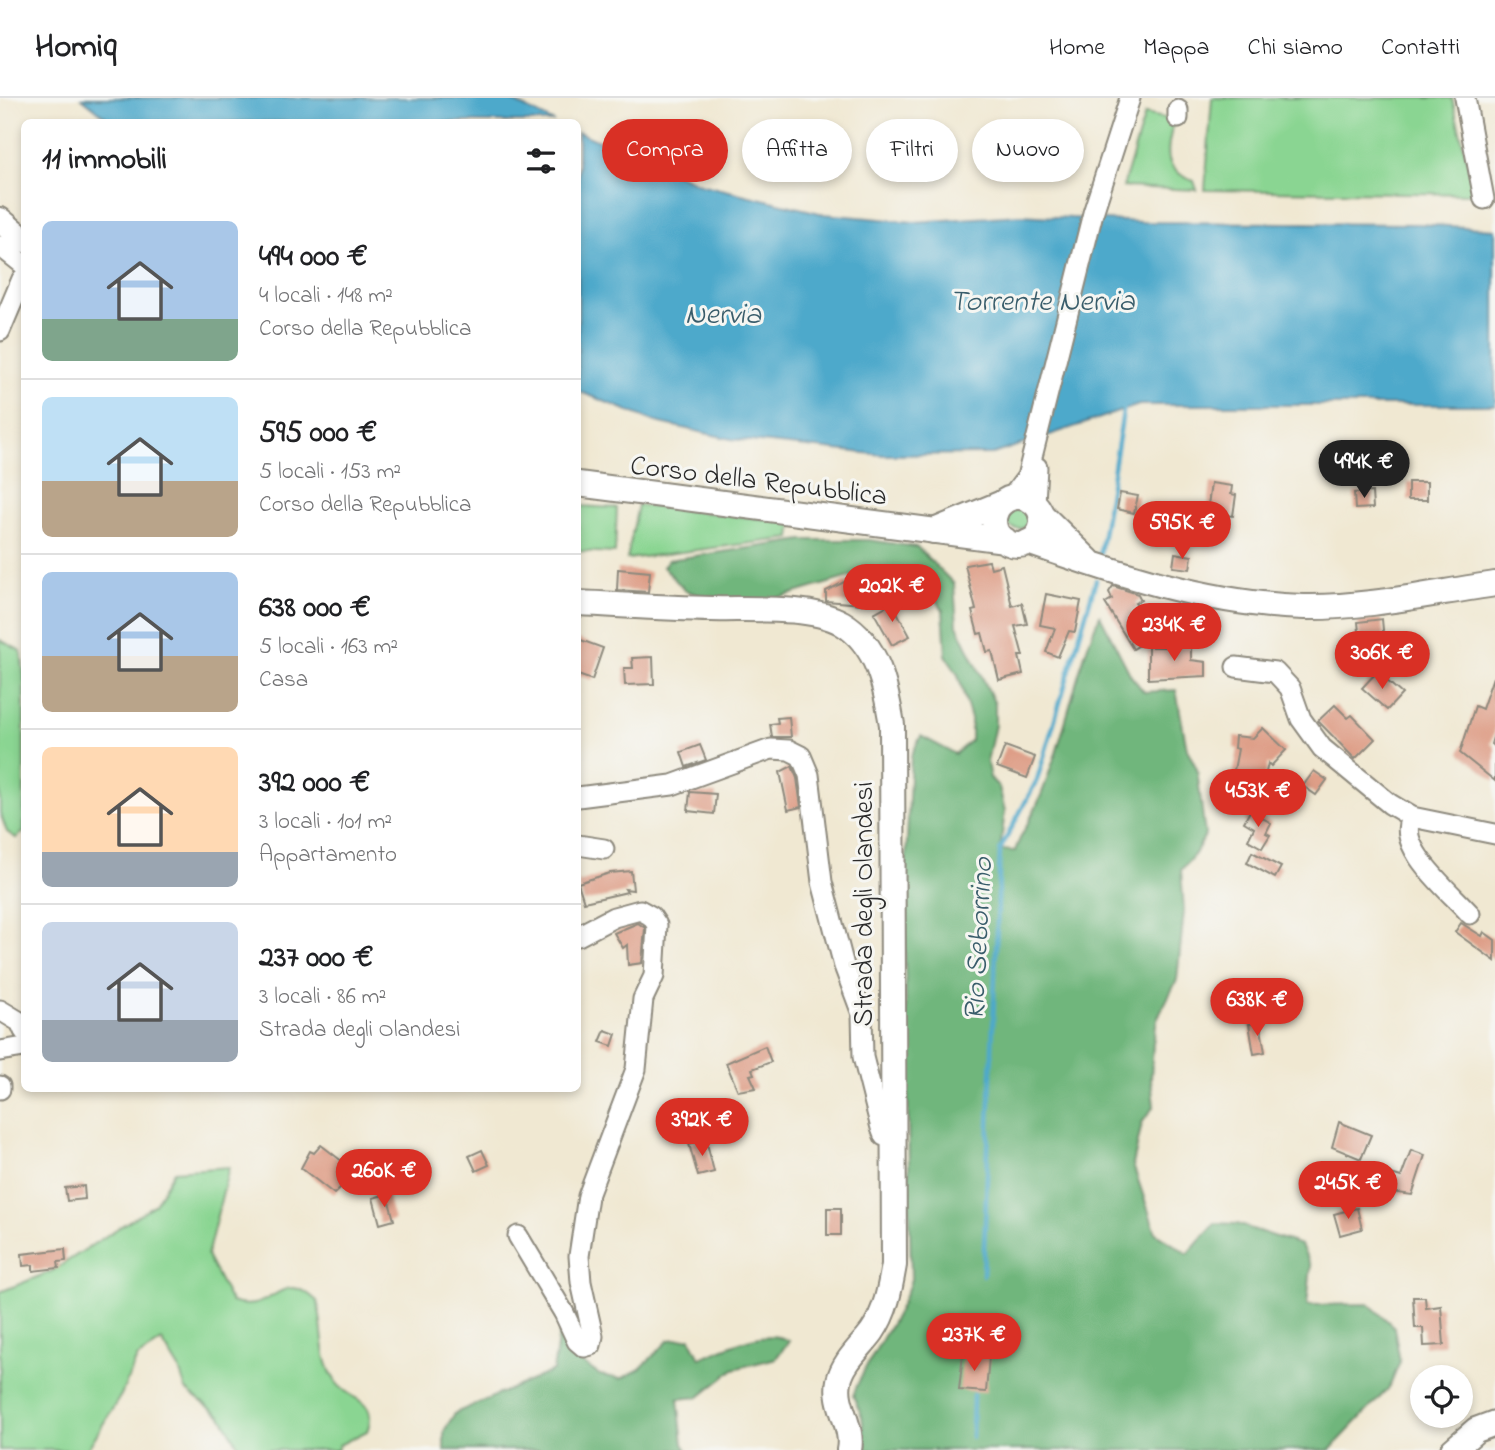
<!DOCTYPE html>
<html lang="it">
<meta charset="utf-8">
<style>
:root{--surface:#fff;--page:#f6f6f6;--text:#202124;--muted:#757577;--line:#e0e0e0;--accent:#d93025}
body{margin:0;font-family:"Indie Flower",sans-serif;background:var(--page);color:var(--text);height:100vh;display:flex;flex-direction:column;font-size:26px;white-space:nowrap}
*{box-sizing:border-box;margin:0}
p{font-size:23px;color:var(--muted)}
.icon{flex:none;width:38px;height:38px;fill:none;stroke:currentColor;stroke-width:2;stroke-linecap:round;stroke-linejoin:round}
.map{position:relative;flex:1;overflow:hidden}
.panel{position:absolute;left:21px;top:21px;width:560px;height:973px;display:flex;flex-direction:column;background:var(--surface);border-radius:10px;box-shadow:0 4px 10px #0003}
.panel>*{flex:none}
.hud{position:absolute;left:602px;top:21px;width:665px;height:63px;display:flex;gap:14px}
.tools{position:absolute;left:1410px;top:1267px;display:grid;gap:14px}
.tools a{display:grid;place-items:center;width:63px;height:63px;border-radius:50%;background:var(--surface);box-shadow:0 4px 10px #0003;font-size:35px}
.price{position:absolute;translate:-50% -60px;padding:0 16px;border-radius:24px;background:var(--accent);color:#fff;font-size:23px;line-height:46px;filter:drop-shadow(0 2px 4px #0008)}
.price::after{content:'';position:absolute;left:50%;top:42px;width:21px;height:16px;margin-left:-10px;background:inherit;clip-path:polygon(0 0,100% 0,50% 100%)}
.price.current{background:#222;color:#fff}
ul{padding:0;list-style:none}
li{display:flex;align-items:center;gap:21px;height:175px;padding:0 21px}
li+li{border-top:2px solid var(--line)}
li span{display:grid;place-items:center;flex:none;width:196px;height:140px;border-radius:10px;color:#555}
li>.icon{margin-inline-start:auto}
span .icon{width:84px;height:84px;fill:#fffc;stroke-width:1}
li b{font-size:30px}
h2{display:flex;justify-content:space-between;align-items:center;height:84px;padding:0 21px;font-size:30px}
.chip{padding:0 24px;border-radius:32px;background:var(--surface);box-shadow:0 4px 10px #0003;font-size:24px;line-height:63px}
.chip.current{background:var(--accent);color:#fff}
header{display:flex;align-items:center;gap:42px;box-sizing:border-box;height:98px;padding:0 35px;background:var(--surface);border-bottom:2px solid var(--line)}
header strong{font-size:33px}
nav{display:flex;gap:38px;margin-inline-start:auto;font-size:24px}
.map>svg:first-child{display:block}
.green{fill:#8ad592;stroke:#5a805e;stroke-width:2}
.forest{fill:#6fb67c;stroke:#4d7054;stroke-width:2}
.water{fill:#4da9cb;stroke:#3c6a7b;stroke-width:2}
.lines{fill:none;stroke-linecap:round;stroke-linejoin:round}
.stream{stroke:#4da9cb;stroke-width:4.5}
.building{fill:#de9e87}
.minor-casing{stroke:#8e8a7e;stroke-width:23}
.major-casing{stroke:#8e8a7e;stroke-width:28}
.minor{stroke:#fff;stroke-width:19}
.major{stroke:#fff;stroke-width:24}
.labels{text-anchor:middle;stroke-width:6;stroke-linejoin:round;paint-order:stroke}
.street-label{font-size:28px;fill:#2b2b2b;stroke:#f6f6f2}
.water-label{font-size:30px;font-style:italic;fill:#395d6b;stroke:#f6f6f2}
</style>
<header>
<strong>Homiq</strong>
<nav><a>Home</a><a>Mappa</a><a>Chi siamo</a><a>Contatti</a></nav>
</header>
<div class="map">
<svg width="1495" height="1352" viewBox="0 0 1495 1352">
<rect width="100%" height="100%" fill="#f6f6f2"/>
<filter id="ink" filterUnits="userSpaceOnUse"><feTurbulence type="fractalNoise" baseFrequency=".0143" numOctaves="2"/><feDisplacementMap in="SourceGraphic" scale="14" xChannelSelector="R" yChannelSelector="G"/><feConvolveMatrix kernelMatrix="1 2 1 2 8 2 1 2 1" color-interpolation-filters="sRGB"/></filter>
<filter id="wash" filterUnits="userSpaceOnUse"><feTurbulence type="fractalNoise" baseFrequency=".00686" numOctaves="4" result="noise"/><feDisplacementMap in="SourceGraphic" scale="28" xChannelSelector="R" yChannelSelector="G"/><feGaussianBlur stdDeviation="1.57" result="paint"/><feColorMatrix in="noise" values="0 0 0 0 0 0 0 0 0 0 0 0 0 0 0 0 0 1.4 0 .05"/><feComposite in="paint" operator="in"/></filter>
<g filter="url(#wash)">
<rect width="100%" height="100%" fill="#f0e8d2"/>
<g class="green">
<polygon points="1212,0 1452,0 1475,96 1205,92"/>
<path d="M 1145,16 L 1174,22 C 1167,52 1160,71 1194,83 L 1197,92 L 1123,89 Z"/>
<polygon points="638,407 793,424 791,440 627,461"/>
<circle cx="1018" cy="419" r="12"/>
<polygon points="578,408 617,410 615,455 578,453"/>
<polygon points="0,542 21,553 24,578 24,734 16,740 7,734 0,715"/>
<path d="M 229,1069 L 207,1158 L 231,1204 C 274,1219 279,1167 317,1203 C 325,1232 319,1258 336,1284 C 349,1303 380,1301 367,1333 L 339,1347 L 337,1352 L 241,1352 L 221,1318 L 186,1292 L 179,1271 L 162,1243 L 137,1260 L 121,1297 L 87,1352 L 0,1352 L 0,1194 L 52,1173 L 155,1106 L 174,1073 Z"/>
</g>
<g class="forest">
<path d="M 803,442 L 869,442 L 917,449 L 954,486 L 957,527 L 995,606 L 995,627 L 987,664 L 990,680 L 999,689 L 1005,713 L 1000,752 L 1015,753 C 1020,738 1026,729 1033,715 C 1043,697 1049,674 1056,655 C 1071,609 1080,561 1100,517 L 1131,578 L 1144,594 L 1176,592 L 1187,651 L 1197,671 L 1205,737 L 1195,756 L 1181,772 L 1184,813 L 1177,882 L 1157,921 L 1153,945 L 1151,981 L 1154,1008 L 1142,1025 L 1133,1067 L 1156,1135 L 1188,1156 L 1215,1125 L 1237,1126 L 1301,1147 L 1311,1168 L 1307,1207 L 1369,1206 L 1394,1229 L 1400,1264 L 1389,1290 L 1330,1352 L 866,1352 L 862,1318 L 853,1298 C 867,1257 899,1224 911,1181 L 904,805 L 911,658 L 921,638 L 955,656 L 971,642 L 971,621 L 958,577 L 946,557 L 943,512 L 931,493 L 866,474 L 768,503 L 706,499 L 686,493 L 663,469 L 668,462 Z"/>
<path d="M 559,1235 L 573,1245 L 582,1265 L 600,1277 L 621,1281 L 640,1271 L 669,1242 L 690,1240 L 700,1260 C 725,1250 765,1229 789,1243 L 776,1260 L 734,1271 L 699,1299 L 678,1301 L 683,1346 L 687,1352 L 444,1352 L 444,1333 L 455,1315 L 553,1273 Z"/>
</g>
<g class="water">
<polygon points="82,0 506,0 554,24 112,24"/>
<polygon points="578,34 700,86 824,116 914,124 1020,117 1141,124 1418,126 1495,131 1495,307 1139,307 993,356 883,357 731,341 656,324 578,293"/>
</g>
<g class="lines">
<g class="stream">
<polyline points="1100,455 1124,308"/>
<polyline points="983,1177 1000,752 1037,682 1096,482"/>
<polyline points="972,1339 973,1297"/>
</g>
</g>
<g id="blocks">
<g class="building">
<rect x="1408" y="384" width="19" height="18"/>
<polygon points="1211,385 1232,388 1231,396 1236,397 1233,418 1207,415"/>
<polygon points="1372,394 1373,410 1355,411 1354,395"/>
<polygon points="1120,395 1138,398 1134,415 1117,411"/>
<polygon points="1175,455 1192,458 1190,471 1173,469"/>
<polygon points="989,463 991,470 1002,467 1012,508 1022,505 1027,526 1015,528 1023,558 1019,558 1023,576 999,582 992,553 987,554 982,535 978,536 972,513 976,512 965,467"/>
<polygon points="618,471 650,474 648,494 617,492"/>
<polygon points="844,484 871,492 862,506 826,503 826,493"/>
<polygon points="1113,488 1138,496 1141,502 1135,505 1138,509 1131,513 1149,541 1133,551 1105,505 1112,501 1109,494"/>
<polygon points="1046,496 1081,503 1075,534 1069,533 1058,559 1046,554 1055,530 1040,527"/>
<polygon points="892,505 910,538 892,547 874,515"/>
<polygon points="1382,521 1384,543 1374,545 1375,550 1361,552 1358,524"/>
<polygon points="578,541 603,550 592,582 578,577"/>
<polygon points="1148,549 1191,549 1191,562 1206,564 1206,578 1148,581"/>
<polygon points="653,559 654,586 625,587 624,570 633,570 632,560"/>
<polygon points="1377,574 1402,596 1387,612 1362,590"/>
<polygon points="1493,579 1495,633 1491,646 1495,649 1495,683 1460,655 1475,608 1482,611"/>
<polygon points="1335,607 1348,620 1352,617 1375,641 1355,661 1318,623"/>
<polygon points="789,619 791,639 772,639 770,626 778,625 777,620"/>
<polygon points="1263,630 1286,652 1271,668 1268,665 1260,702 1247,700 1249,692 1231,688 1238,651 1234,650 1235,638 1253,640"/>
<polygon points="700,647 706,662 686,669 681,654"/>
<polygon points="1005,648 1035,659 1027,680 997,669"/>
<polygon points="792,668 797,680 801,709 788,712 780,674"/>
<polygon points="1314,673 1327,682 1316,697 1303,688"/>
<polygon points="690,694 716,696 714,716 688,713"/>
<polygon points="1250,713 1271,725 1266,735 1270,737 1262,750 1248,742 1254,730 1244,724"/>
<polygon points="1252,754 1281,769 1275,780 1247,765"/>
<polygon points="631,773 633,792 625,791 627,794 584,804 578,785 610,775"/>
<polygon points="638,825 645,830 642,865 628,867 627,847 623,850 614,835"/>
<polygon points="1461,825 1482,838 1484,834 1495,842 1495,863 1455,834"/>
<polygon points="1260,925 1265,954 1254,956 1249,926"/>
<polygon points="605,932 616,936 612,948 600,944"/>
<polygon points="765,948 771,964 752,971 754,976 750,977 756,990 738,993 726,965"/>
<polygon points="1339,1024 1371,1037 1361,1061 1332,1049"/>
<polygon points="706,1041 714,1074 698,1078 689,1046"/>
<polygon points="321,1047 356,1074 334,1096 301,1070 310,1053 314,1055"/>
<polygon points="482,1052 489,1067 476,1073 469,1058"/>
<polygon points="1411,1052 1425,1057 1412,1097 1383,1093 1388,1075 1401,1079"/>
<polygon points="84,1088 85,1101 67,1103 65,1090"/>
<polygon points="387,1096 394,1122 380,1126 373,1100"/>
<rect x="827" y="1110" width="14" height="27"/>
<polygon points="1357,1110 1362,1131 1340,1137 1334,1116"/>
<polygon points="65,1151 66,1163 58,1164 59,1170 33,1173 33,1167 23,1168 22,1156"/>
<polygon points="1413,1199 1425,1199 1426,1210 1441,1208 1444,1247 1424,1248 1423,1230 1415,1230"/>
<polygon points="963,1256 989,1259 986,1294 959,1292"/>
</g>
</g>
</g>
<g filter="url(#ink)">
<use href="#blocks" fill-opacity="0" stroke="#8e8a7e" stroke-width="2"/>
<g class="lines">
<g class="minor-casing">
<g id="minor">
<polyline points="1465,0 1484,101"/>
<polyline points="1178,12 1178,20"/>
<polyline points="0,148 24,167"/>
<polyline points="0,233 22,181 24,183"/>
<polyline points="1012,399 1027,379 1093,115 1130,0"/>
<polyline points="1035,405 1037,369"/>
<polyline points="1236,569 1275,574 1290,590 1301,621 1322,650 1390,706 1412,719 1495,736"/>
<polyline points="578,699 672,687 771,651 789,652 801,658 809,677 822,784 844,868 862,916 863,959 881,1030 884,1038 894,1040"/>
<path d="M 1412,719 C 1393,748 1452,795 1470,816"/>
<polyline points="578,747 604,751"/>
<polyline points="0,912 20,924 24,933"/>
<polyline points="0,953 24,949"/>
<polyline points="0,988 0,991"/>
<polyline points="518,1138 564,1215 577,1243 584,1249 591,1247 593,1238 581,1184 579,1158 588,1098 636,971 643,901 654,878 657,827 651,818 640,812 614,819 578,838"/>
</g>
</g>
<g class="major-casing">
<g id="major">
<polyline points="0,122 24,142"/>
<polyline points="578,386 1005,442"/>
<circle cx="1018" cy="423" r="24"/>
<polyline points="1041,416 1088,462"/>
<polyline points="934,433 1002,405"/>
<path d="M 1028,444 C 1116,475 1210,507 1304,509 C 1367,510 1432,495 1495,486"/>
<path d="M 578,505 C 622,507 666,510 711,511 C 747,512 811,507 842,525 C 878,546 886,590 892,627 L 894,1167 C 890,1190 886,1214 872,1234 C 861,1249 843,1264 839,1283 C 834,1307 854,1328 849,1352"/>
<polyline points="1453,1352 1476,1332 1495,1325"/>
</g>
</g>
<use href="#minor" class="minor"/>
<use href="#major" class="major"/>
</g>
</g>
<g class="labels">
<g class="street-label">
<text transform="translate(759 381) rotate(7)" y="10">Corso della Repubblica</text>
<text transform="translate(862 806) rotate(-90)" y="10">Strada degli Olandesi</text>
</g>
<g class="water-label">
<text x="1042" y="212">Torrente Nervia</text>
<text x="723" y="225">Nervia</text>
<text transform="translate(977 841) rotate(-87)" y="10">Rio Seborrino</text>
</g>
</g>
</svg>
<div class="tools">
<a><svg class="icon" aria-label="locate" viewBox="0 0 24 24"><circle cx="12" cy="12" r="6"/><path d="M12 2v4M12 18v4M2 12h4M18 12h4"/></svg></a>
</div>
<b class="price current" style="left:1364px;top:402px">494K €</b>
<b class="price" style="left:1182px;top:463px">595K €</b>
<b class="price" style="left:892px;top:526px">202K €</b>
<b class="price" style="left:1174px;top:565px">234K €</b>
<b class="price" style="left:1382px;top:593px">306K €</b>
<b class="price" style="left:1258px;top:731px">453K €</b>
<b class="price" style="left:1257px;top:940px">638K €</b>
<b class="price" style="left:702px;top:1060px">392K €</b>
<b class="price" style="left:384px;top:1111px">260K €</b>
<b class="price" style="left:1348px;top:1123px">245K €</b>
<b class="price" style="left:974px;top:1275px">237K €</b>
<div class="hud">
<a class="chip current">Compra</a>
<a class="chip">Affitta</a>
<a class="chip">Filtri</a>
<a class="chip">Nuovo</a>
</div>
<section class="panel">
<h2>11 immobili<svg class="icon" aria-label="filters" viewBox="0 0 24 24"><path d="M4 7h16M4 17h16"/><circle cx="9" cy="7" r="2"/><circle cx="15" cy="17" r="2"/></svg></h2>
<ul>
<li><span style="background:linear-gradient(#a9c7e8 70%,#7fa58c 0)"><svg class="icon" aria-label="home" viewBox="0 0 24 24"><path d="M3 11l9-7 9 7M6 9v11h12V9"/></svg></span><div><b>494 000 €</b><p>4 locali · 148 m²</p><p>Corso della Repubblica</p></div></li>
<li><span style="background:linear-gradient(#bfe0f5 60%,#b9a48a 0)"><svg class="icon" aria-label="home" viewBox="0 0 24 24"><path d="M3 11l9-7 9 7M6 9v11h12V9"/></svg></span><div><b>595 000 €</b><p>5 locali · 153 m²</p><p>Corso della Repubblica</p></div></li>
<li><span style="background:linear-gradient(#a9c7e8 60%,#b9a48a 0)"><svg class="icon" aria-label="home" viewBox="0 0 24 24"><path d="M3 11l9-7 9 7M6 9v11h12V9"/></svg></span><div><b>638 000 €</b><p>5 locali · 163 m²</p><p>Casa</p></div></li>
<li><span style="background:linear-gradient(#ffd9b3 75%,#9aa5b1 0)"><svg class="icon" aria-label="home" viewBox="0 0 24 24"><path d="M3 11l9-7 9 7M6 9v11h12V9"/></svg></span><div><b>392 000 €</b><p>3 locali · 101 m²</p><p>Appartamento</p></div></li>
<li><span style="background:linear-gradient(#c9d6e8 70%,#9aa5b1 0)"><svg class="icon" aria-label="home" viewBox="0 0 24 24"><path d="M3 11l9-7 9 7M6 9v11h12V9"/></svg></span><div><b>237 000 €</b><p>3 locali · 86 m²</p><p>Strada degli Olandesi</p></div></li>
</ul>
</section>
</div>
